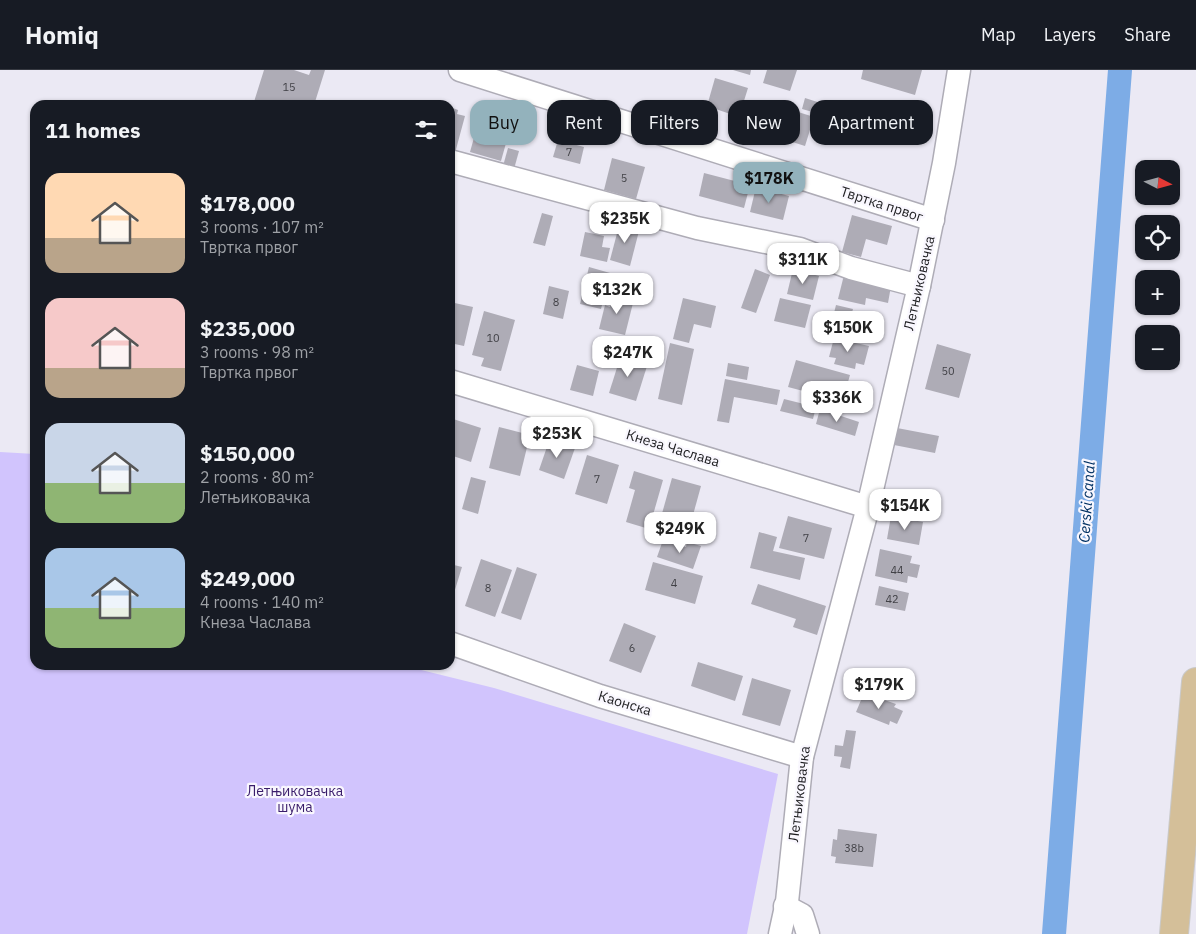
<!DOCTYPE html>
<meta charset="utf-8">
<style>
:root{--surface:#171b24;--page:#242831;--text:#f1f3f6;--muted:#9ea1a6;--line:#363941;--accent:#93b2bc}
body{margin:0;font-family:"IBM Plex Sans",sans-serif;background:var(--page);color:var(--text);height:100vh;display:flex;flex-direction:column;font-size:19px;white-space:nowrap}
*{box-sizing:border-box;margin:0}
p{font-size:16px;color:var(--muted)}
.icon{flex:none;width:28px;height:28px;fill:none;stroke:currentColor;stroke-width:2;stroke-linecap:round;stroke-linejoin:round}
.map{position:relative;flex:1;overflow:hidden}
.details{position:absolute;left:30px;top:30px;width:425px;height:570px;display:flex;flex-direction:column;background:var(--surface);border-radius:15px;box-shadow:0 1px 4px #0004}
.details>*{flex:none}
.guide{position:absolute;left:470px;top:30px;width:475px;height:45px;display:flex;gap:10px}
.needle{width:32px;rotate:96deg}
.tools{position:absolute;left:1135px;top:90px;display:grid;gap:10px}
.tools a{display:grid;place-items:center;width:45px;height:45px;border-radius:10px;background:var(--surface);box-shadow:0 1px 4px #0004;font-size:25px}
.price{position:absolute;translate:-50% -42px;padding:0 11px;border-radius:10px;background:#fff;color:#222;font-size:16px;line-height:32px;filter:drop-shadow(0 1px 2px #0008)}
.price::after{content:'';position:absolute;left:50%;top:30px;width:15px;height:11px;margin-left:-8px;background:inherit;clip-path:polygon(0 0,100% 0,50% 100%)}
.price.on{background:var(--accent);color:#111}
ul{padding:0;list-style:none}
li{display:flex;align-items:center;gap:15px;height:125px;padding:0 15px}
li span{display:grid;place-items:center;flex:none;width:140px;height:100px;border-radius:15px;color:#555}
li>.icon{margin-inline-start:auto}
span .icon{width:60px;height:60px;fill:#fffc;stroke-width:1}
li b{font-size:21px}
h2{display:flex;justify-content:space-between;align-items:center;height:60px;padding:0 15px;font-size:21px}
.chip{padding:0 18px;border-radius:15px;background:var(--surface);box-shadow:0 1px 4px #0004;font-size:18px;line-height:45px}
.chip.on{background:var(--accent);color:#111}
header{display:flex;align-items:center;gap:30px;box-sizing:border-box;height:70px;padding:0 25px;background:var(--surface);border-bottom:1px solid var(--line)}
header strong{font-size:24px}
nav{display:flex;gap:28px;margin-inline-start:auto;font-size:18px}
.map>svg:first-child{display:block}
.green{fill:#d1c4fd}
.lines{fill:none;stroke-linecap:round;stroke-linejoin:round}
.canal{stroke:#7dace6;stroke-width:24}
.building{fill:#aeacb6}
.minor-casing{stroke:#aeacb6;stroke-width:25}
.primary-casing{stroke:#c9c9c9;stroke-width:30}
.minor{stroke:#fff;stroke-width:22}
.primary{stroke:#d4bf99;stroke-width:28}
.labels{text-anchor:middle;stroke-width:4.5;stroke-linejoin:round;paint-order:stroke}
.number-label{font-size:11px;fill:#414146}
.street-label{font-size:14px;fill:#1d1d20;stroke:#f9f7fe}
.park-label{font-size:14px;fill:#3a1d6b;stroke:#f9f7fe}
.water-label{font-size:15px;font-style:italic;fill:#003163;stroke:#f9f7fe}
</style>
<header>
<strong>Homiq</strong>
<nav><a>Map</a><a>Layers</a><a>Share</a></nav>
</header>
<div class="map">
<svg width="1196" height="864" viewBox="0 0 1196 864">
<rect width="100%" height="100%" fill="#ebe9f4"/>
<polygon class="green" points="0,382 35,384 35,595 401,595 494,618 778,704 747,864 0,864"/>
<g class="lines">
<polyline class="canal" points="1054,864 1120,0"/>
</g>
<g class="building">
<polygon points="264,0 294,0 309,5 311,0 325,0 315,32 306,30 305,35 253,35"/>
<polygon points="733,0 751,0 750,5"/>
<polygon points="767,0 797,0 790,21 763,13"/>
<polygon points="863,0 922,0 915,25 861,9"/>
<polygon points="715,8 748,18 739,47 707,36"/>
<polygon points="805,28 830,36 827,46 802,39"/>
<polygon points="450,37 458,40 457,44 465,46 455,83 450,81"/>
<polygon points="795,41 814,47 805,76 786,70"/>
<polygon points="477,57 508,66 501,91 470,82"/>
<polygon points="558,70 584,77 580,94 553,87"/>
<polygon points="508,78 519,81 514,99 503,96"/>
<polygon points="612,88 645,97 636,129 604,120"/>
<polygon points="704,103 750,115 744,138 699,126"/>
<polygon points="756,117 789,126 783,150 750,142"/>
<polygon points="542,143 553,146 545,176 533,173"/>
<polygon points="852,145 892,156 887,175 866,169 861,187 842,182"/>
<polygon points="620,152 640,157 630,196 610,190"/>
<polygon points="585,162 604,166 602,177 610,178 607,192 580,186"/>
<polygon points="589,197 610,203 601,239 580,234"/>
<polygon points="755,199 770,205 756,243 741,238"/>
<polygon points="793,199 819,206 813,230 787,224"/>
<polygon points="844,205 891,216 888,233 866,228 865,235 838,229"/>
<polygon points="549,216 569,221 563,249 543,244"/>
<polygon points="614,224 634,229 625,265 599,259 605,235 610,237"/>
<polygon points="683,228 716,236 711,258 694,254 689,273 673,269"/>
<polygon points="780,228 811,235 805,258 774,251"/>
<polygon points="450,232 473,237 464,276 450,273"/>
<polygon points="836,235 853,239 846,263 830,259"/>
<polygon points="484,241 515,250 501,301 481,296 484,288 472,285"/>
<polygon points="834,268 869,276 864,295 856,293 855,299 834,294 836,288 829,287"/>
<polygon points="670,273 694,279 682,335 658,329"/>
<polygon points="937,274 971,284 959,328 925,319"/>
<polygon points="621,285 648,293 636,331 609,323"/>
<polygon points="796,290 850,305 848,312 854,314 849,329 823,322 822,326 788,317"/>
<polygon points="728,293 749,297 747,310 726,306"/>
<polygon points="577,295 599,301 593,326 570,320"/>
<polygon points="725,309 780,320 777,335 734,327 729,353 717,351"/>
<polygon points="784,329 816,337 813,349 780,341"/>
<polygon points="820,339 859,352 855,366 816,354"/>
<polygon points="450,348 481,358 471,392 450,385"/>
<polygon points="499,357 530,365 520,406 489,398"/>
<polygon points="897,358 939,366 935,383 894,375"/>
<polygon points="550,368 575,378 564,409 539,400"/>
<polygon points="587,385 619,395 607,434 575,424"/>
<polygon points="634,401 663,410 649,459 626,452 635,420 629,418"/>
<polygon points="471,407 486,411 478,444 462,439"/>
<polygon points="672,408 701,416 690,456 661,447"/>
<polygon points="788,446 832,458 824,489 779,478"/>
<polygon points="891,446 923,452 919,475 887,469"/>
<polygon points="759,462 777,467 773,481 805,488 800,510 750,498"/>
<polygon points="663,470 686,477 687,472 701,476 693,499 657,487"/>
<polygon points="880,479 912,486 910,493 920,495 917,508 908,506 907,513 875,506"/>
<polygon points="481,489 512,500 495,547 465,536"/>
<polygon points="653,492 703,506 695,534 645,520"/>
<polygon points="450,494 462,497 450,536"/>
<polygon points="517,497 537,504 521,550 501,543"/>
<polygon points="758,514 826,536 817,565 793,557 796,549 751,534"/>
<polygon points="879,516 909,523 905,541 875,535"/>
<polygon points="624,553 656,566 641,603 609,591"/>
<polygon points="698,592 743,606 735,631 691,616"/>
<polygon points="752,608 791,620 780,656 742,645"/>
<polygon points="864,623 896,634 894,637 903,641 897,654 890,651 889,655 856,642"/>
<polygon points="846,660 856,661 850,699 840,697 842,687 834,686 835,675 843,676"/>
<polygon points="838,759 877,764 873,797 835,793 836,787 831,786 833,769 837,770"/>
</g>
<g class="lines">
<g class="minor-casing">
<g id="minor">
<polyline points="460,0 933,150"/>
<polyline points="450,91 697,158 800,179 851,198 919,216"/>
<polyline points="450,311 868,437"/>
<polyline points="450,573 600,626 802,687"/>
<polyline points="785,836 802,845 808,864"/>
<polyline points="780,864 787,832 802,687 868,437 919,216 944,93 959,0"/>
</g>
</g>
<g class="primary-casing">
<polyline id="primary" points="1174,864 1196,612"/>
</g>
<use href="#minor" class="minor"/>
<use href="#primary" class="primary"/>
</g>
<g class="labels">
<g class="number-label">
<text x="289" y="21">15</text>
<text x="569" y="86">7</text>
<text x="624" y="112">5</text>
<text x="556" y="236">8</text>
<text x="493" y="272">10</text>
<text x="948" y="305">50</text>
<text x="597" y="413">7</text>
<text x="806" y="472">7</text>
<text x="897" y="504">44</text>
<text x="674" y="517">4</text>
<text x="488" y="522">8</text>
<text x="892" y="533">42</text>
<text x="632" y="582">6</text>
<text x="854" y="782">38b</text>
</g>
<g class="street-label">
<text transform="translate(882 134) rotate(18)" y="5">Твртка првог</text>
<text transform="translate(919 213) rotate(-77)" y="5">Летњиковачка</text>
<text transform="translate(673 378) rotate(17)" y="5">Кнеза Часлава</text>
<text transform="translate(625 633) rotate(17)" y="5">Каонска</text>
<text transform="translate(799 724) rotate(-83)" y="5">Летњиковачка</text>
</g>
<g class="park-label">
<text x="295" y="726">Летњиковачка<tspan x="295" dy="16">шума</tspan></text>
</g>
<g class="water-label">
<text transform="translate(1087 432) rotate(-86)" y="5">Cerski canal</text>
</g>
</g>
</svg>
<div class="tools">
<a><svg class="needle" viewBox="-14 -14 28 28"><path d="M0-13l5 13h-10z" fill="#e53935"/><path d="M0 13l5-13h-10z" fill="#9ea1a6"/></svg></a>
<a><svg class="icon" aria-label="locate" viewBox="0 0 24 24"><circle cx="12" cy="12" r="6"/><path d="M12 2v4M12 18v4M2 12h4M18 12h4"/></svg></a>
<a>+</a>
<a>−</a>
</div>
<b class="price on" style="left:769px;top:134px">$178K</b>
<b class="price" style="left:625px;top:174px">$235K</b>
<b class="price" style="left:803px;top:215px">$311K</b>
<b class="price" style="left:617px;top:245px">$132K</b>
<b class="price" style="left:848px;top:283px">$150K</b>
<b class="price" style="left:628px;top:308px">$247K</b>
<b class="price" style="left:837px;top:353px">$336K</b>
<b class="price" style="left:557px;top:389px">$253K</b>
<b class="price" style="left:905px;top:461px">$154K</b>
<b class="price" style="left:680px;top:484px">$249K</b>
<b class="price" style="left:879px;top:640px">$179K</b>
<div class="guide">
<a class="chip on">Buy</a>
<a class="chip">Rent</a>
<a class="chip">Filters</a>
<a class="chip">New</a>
<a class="chip">Apartment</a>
</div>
<section class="details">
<h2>11 homes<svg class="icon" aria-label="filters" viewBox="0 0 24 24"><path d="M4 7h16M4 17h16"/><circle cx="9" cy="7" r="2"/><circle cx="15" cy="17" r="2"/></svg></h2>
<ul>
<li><span style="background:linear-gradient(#ffd9b3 65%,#b9a48a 0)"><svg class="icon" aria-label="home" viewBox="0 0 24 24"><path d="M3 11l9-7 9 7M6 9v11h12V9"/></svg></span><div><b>$178,000</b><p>3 rooms · 107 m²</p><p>Твртка првог</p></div></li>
<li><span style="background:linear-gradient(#f6c9c9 70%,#b9a48a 0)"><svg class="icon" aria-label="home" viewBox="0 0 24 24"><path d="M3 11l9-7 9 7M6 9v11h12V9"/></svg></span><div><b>$235,000</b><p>3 rooms · 98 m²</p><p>Твртка првог</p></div></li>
<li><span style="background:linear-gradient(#c9d6e8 60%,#8fb573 0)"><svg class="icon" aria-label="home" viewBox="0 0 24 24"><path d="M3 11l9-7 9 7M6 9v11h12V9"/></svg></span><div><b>$150,000</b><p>2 rooms · 80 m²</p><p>Летњиковачка</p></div></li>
<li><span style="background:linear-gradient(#a9c7e8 60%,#8fb573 0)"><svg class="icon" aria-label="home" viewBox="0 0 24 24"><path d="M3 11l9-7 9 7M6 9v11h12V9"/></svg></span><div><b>$249,000</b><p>4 rooms · 140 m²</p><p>Кнеза Часлава</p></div></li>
</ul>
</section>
</div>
